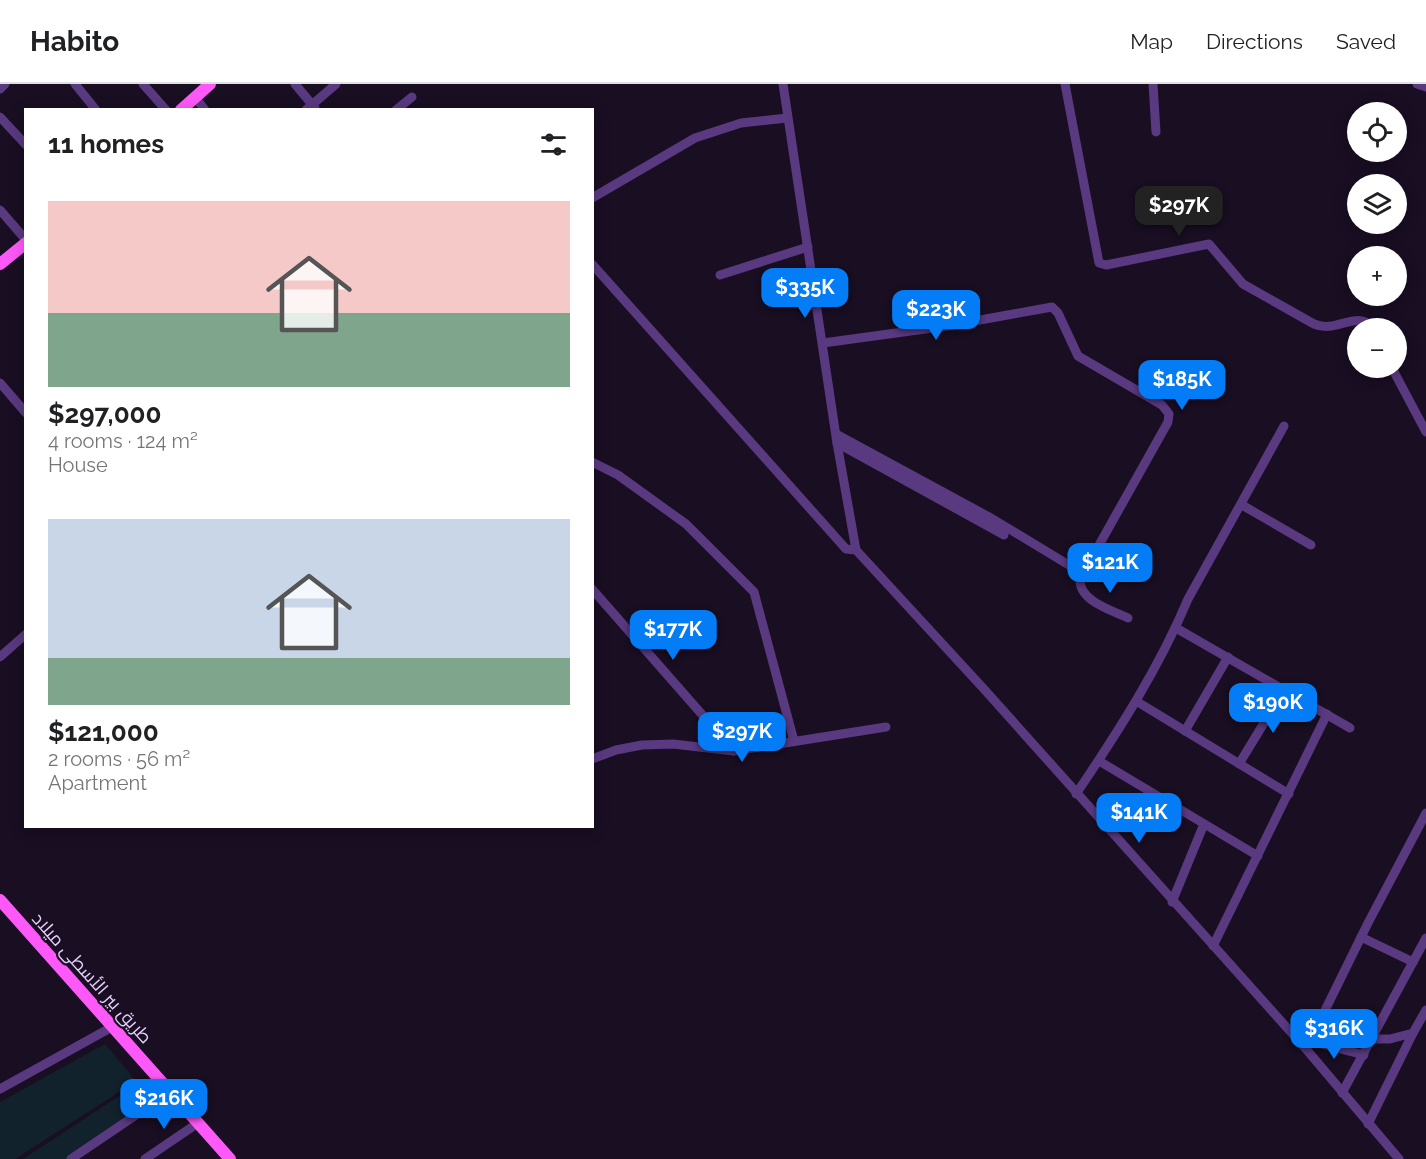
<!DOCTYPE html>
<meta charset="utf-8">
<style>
:root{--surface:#fff;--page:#f2f2f2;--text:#202124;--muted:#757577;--line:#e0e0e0;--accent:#047cf6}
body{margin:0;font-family:Raleway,Cairo,sans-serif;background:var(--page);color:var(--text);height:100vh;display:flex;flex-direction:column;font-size:22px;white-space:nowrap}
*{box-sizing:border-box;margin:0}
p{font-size:20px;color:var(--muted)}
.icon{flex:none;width:33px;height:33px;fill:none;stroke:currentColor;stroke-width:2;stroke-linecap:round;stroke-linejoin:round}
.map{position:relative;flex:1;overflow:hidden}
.side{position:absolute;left:24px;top:24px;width:570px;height:720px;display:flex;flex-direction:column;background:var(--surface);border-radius:0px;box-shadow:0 3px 15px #0003}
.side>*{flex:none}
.fabs{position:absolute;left:1347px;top:18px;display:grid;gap:12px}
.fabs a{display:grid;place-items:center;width:60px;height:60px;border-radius:50%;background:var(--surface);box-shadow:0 3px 15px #0003;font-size:30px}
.price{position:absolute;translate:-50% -51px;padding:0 14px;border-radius:12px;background:var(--accent);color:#fff;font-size:20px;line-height:39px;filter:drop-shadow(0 2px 3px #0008)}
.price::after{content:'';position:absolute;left:50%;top:36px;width:18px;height:14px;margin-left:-9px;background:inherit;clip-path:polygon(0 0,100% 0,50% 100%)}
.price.selected{background:#222;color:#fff}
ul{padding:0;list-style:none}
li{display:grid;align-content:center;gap:12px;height:318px;padding:0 24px}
li span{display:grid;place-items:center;height:186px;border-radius:0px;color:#555}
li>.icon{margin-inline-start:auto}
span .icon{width:108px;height:108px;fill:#fffc;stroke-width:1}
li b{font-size:26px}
h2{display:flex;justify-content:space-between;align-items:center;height:72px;padding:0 24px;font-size:26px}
header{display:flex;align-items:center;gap:36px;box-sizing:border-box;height:84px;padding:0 30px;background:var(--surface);border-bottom:2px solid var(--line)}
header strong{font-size:28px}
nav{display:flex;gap:33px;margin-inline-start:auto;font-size:21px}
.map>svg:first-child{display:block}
.green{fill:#11222c}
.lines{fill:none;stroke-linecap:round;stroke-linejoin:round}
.minor{stroke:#593980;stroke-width:9}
.major{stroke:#fd58f8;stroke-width:12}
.labels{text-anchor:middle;stroke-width:4.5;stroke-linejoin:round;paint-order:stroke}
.street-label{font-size:18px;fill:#e8d0fe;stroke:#190e22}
</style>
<header>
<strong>Habito</strong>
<nav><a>Map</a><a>Directions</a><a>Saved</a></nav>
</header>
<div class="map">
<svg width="1426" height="1075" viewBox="0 0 1426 1075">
<rect width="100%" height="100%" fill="#190e22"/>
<g class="green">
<polygon points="105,960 136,997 15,1075 0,1075 0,1018"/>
<polygon points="136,1001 151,1019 66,1075 23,1075"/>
</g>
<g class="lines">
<g class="minor">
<polyline points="75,0 96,26"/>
<polyline points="143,0 166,26"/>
<polyline points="295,0 315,24"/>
<polyline points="783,0 837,359 856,466 983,604 1306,965 1399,1075"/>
<path d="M 1065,0 L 1099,179 L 1106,181 L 1209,160 L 1243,200 L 1314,240 C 1335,249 1352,229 1369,240 L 1372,244"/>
<polyline points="1153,0 1156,48"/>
<polyline points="1417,0 1426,3"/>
<polyline points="0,5 5,0"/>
<polyline points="195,13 205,26"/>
<polyline points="306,26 336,0"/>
<polyline points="396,26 412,13"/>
<polyline points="0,33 26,61"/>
<polyline points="592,114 695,54 741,39 787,34"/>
<polyline points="0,126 26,156"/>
<polyline points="592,180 846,465 856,466"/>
<polyline points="720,191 808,163"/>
<path d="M 823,259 L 947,242 L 1052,223 L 1058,229 L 1078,272 L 1162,321 L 1169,330 L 1168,338 L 1080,495 C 1079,517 1111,526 1128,534"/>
<polyline points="1392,284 1426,348"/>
<polyline points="0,299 26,329"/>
<polyline points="836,350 991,434 1082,489"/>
<polyline points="837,359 1004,451"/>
<polyline points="592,378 618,391 686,440 754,508 794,657"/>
<polyline points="1242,421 1311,461"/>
<polyline points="592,505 734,667"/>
<polyline points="1176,544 1350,644"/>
<polyline points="0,573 26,550"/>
<polyline points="1136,617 1289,710"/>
<polyline points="1185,647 1228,573"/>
<polyline points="592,675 616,666 642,661 673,660 734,667 886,643"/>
<polyline points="1099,677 1258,772"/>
<polyline points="1239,680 1284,606"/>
<path d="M 1076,710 C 1118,648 1159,584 1188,515 L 1284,342"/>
<polyline points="1172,818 1204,740"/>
<polyline points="1361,853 1413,878"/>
<polyline points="1213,862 1327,630"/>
<polyline points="1373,955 1390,955 1413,949 1426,926"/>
<polyline points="1310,957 1364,971"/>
<polyline points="1306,965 1368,839 1426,729"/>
<polyline points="0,1005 112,943"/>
<polyline points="1342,1009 1426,854"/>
<polyline points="1368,1040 1413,949"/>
<polyline points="71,1075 170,1008"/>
<polyline points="145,1075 198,1039"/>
</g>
<g class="major">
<polyline points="181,26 210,0"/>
<polyline points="0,180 26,159"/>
<polyline points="0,816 230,1075"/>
</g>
</g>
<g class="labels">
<g class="street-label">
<text transform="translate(92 894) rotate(48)" y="6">طريق بير الأسطى ميلاد</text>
</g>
</g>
</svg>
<div class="fabs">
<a><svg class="icon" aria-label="locate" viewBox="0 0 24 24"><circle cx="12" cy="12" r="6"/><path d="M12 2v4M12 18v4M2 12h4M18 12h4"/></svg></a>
<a><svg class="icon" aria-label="layers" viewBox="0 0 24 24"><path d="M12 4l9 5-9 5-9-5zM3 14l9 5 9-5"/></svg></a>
<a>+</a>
<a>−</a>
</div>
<b class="price selected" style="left:1179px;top:153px">$297K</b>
<b class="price" style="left:805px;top:235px">$335K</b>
<b class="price" style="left:936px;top:257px">$223K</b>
<b class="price" style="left:1182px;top:327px">$185K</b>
<b class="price" style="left:1110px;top:510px">$121K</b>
<b class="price" style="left:673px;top:577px">$177K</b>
<b class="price" style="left:1273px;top:650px">$190K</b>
<b class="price" style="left:742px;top:679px">$297K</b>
<b class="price" style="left:1139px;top:760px">$141K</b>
<b class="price" style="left:1334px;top:976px">$316K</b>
<b class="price" style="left:164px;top:1046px">$216K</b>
<section class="side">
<h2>11 homes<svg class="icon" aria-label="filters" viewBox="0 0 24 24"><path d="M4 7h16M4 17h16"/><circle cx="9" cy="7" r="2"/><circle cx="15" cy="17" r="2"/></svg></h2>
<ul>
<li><span style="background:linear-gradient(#f6c9c9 60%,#7fa58c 0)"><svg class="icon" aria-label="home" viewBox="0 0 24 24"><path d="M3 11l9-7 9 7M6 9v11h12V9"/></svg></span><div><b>$297,000</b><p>4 rooms · 124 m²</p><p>House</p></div></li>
<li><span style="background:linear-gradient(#c9d6e8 75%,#7fa58c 0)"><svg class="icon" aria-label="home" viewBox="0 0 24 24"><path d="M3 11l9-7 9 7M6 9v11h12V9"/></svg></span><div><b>$121,000</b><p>2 rooms · 56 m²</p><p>Apartment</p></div></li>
</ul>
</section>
</div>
